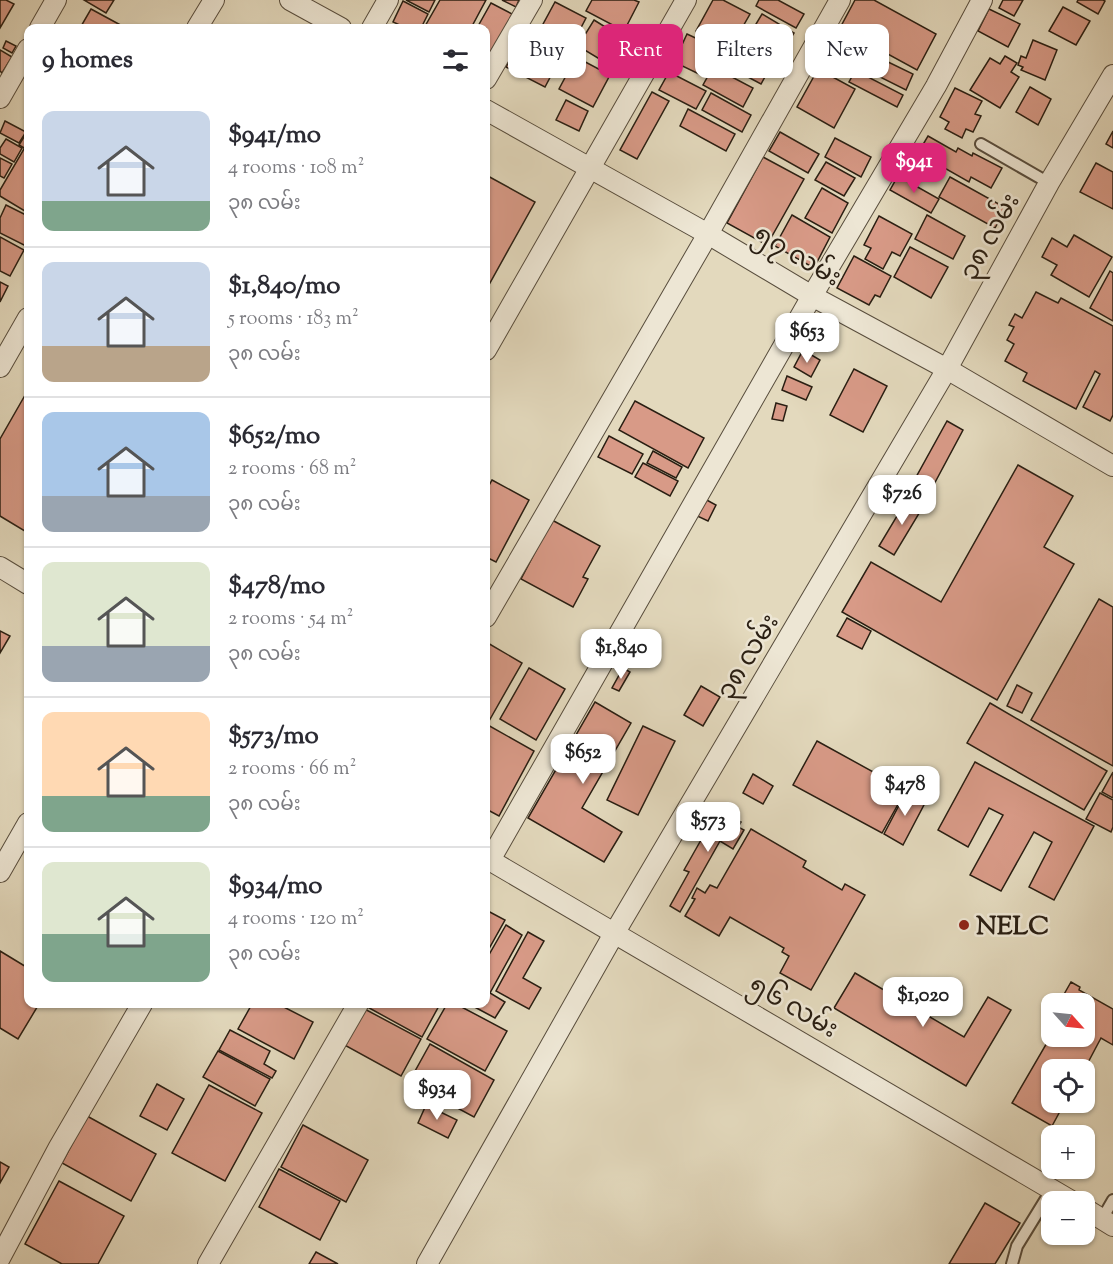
<!DOCTYPE html>
<meta charset="utf-8">
<style>
:root{--surface:#fff;--page:#f7f7f7;--text:#2b2b33;--muted:#7c7c81;--line:#e1e1e2;--accent:#db2777}
body{margin:0;font-family:"Sorts Mill Goudy","Noto Sans Myanmar",serif;background:var(--page);color:var(--text);height:100vh;display:flex;flex-direction:column;font-size:22px;white-space:nowrap}
*{box-sizing:border-box;margin:0}
p{font-size:20px;color:var(--muted)}
.icon{flex:none;width:33px;height:33px;fill:none;stroke:currentColor;stroke-width:2;stroke-linecap:round;stroke-linejoin:round}
.map{position:relative;flex:1;overflow:hidden}
.drawer{position:absolute;left:24px;top:24px;width:466px;height:984px;display:flex;flex-direction:column;background:var(--surface);border-radius:12px;box-shadow:0 2px 4px #0004}
.drawer>*{flex:none}
.top-card{position:absolute;left:508px;top:24px;width:514px;height:54px;display:flex;gap:12px}
.needle{width:39px;rotate:117deg}
.controls{position:absolute;left:1041px;top:993px;display:grid;gap:12px}
.controls a{display:grid;place-items:center;width:54px;height:54px;border-radius:12px;background:var(--surface);box-shadow:0 2px 4px #0004;font-size:30px}
.price{position:absolute;translate:-50% -51px;padding:0 14px;border-radius:12px;background:#fff;color:#222;font-size:20px;line-height:39px;filter:drop-shadow(0 2px 3px #0008)}
.price::after{content:'';position:absolute;left:50%;top:36px;width:18px;height:14px;margin-left:-9px;background:inherit;clip-path:polygon(0 0,100% 0,50% 100%)}
.price.selected{background:var(--accent);color:#fff}
ul{padding:0;list-style:none}
li{display:flex;align-items:center;gap:18px;height:150px;padding:0 18px}
li+li{border-top:2px solid var(--line)}
li span{display:grid;place-items:center;flex:none;width:168px;height:120px;border-radius:12px;color:#555}
li>.icon{margin-inline-start:auto}
span .icon{width:72px;height:72px;fill:#fffc;stroke-width:1}
li b{font-size:26px}
h2{display:flex;justify-content:space-between;align-items:center;height:72px;padding:0 18px;font-size:26px}
.chip{padding:0 21px;border-radius:12px;background:var(--surface);box-shadow:0 2px 4px #0004;font-size:21px;line-height:54px}
.chip.selected{background:var(--accent);color:#fff}
.map>svg:first-child{display:block}
.building{fill:#d89a87;stroke:#291e12;stroke-width:1.5}
.lines{fill:none;stroke-linecap:round;stroke-linejoin:round}
.service-casing{stroke:#584d3d;stroke-width:14}
.minor-casing{stroke:#584d3d;stroke-width:22}
.service{stroke:#ede6d4;stroke-width:10}
.minor{stroke:#ede6d4;stroke-width:20}
.poi-dot{fill:#8f2418;stroke:#ede6d4;stroke-width:2}
.labels{text-anchor:middle;stroke-width:5;stroke-linejoin:round;paint-order:stroke}
.street-label{font-size:26px;fill:#291e12;stroke:#ede6d4}
.poi-label{font-size:26px;font-weight:bold;fill:#291e12;stroke:#ede6d4;text-anchor:start}
</style>
<div class="map">
<svg width="1113" height="1264" viewBox="0 0 1113 1264">
<rect width="100%" height="100%" fill="#e3d9bd"/>
<filter id="stains"><feTurbulence type="fractalNoise" baseFrequency=".00333" numOctaves="4"/><feColorMatrix values="0 0 0 0 .2 0 0 0 0 .09 0 0 0 0 .02 0 0 0 .5 -.17"/></filter>
<radialGradient id="worn" r=".72"><stop offset=".6" stop-color="#630" stop-opacity="0"/><stop offset="1" stop-color="#630" stop-opacity=".3"/></radialGradient>
<g class="building">
<polygon points="0,0 6,0 14,4 0,28"/>
<polygon points="84,0 114,0 106,13"/>
<polygon points="406,0 435,0 429,12"/>
<polygon points="440,0 486,0 471,28 424,28"/>
<polygon points="502,0 519,0 516,7"/>
<polygon points="592,0 634,0 639,2 624,31 586,11"/>
<polygon points="713,0 723,0 750,14 730,49 696,31"/>
<polygon points="759,0 778,0 804,14 796,28 756,6"/>
<polygon points="855,0 874,0 936,34 917,70 840,28"/>
<polygon points="1003,0 1023,0 1014,16 999,8"/>
<polygon points="1078,0 1103,0 1105,1 1098,14 1077,2"/>
<polygon points="403,1 428,14 421,28 406,28 393,22"/>
<polygon points="555,2 586,18 573,43 542,26"/>
<polygon points="491,3 516,16 486,70 486,28 477,28"/>
<polygon points="1063,7 1090,21 1076,45 1049,31"/>
<polygon points="91,9 126,28 80,28"/>
<polygon points="989,9 1020,24 1008,47 978,31"/>
<polygon points="762,14 794,33 776,62 744,44"/>
<polygon points="594,20 631,43 616,69 578,46"/>
<polygon points="527,28 565,49 545,87 506,67"/>
<polygon points="840,32 864,45 848,75 825,63"/>
<polygon points="687,34 715,47 701,75 674,62"/>
<polygon points="1033,40 1057,50 1045,80 1021,70 1023,67 1018,65 1021,56 1026,58"/>
<polygon points="6,41 16,46 12,53 3,48"/>
<polygon points="739,49 771,66 761,84 729,67"/>
<polygon points="0,50 12,57 2,73 0,71"/>
<polygon points="864,55 872,59 864,75 903,95 897,107 849,82"/>
<polygon points="1005,56 1017,63 1011,72 1019,77 1000,108 970,90 990,58 1000,64"/>
<polygon points="576,57 610,75 593,107 559,89"/>
<polygon points="884,60 913,74 906,90 876,75"/>
<polygon points="713,67 753,88 743,107 703,85"/>
<polygon points="818,69 855,89 834,128 797,107"/>
<polygon points="669,72 706,91 696,109 659,90"/>
<polygon points="1030,87 1051,99 1038,125 1016,112"/>
<polygon points="955,88 982,101 975,114 981,116 973,132 966,129 962,138 945,129 949,122 940,117"/>
<polygon points="652,92 669,101 637,159 620,150"/>
<polygon points="711,93 751,115 742,132 702,110"/>
<polygon points="566,100 588,111 579,131 556,120"/>
<polygon points="688,109 735,134 726,151 680,126"/>
<polygon points="5,121 26,132 19,143 0,133"/>
<polygon points="1113,131 1113,148 1106,144"/>
<polygon points="27,132 28,140 24,148 19,145"/>
<polygon points="780,132 819,154 808,173 769,151"/>
<polygon points="928,136 956,152 958,148 972,156 973,153 1002,168 991,188 971,177 969,182 918,153"/>
<polygon points="835,138 871,157 861,177 825,157"/>
<polygon points="6,139 22,148 14,162 0,154 0,148"/>
<polygon points="28,142 28,213 0,196 0,190"/>
<polygon points="763,157 804,179 767,245 727,223"/>
<polygon points="0,158 12,164 4,178 0,176"/>
<polygon points="826,162 855,178 844,196 815,180"/>
<polygon points="1096,163 1113,172 1113,209 1080,192"/>
<polygon points="486,175 535,202 486,290"/>
<polygon points="898,176 939,199 931,213 890,190"/>
<polygon points="950,177 1006,208 995,228 939,197"/>
<polygon points="822,188 848,203 832,233 805,218"/>
<polygon points="6,205 28,216 28,242 26,246 0,233 0,218"/>
<polygon points="792,215 830,237 814,268 775,246"/>
<polygon points="927,215 965,236 953,259 915,239"/>
<polygon points="879,216 912,234 900,256 892,252 883,269 865,259 871,248 864,245"/>
<polygon points="1074,235 1112,257 1089,297 1051,275 1057,265 1042,257 1052,238 1067,247"/>
<polygon points="0,237 24,250 10,276 0,271"/>
<polygon points="910,247 948,267 931,298 894,277"/>
<polygon points="854,256 891,276 880,297 875,295 869,305 837,288"/>
<polygon points="1110,271 1113,273 1113,321 1090,308"/>
<polygon points="0,282 8,286 0,302"/>
<polygon points="1036,292 1058,303 1061,298 1113,326 1113,415 1110,421 1083,407 1100,374 1095,371 1076,409 1023,381 1027,373 1005,361 1014,344 1007,340 1014,327 1009,325 1015,314 1022,318"/>
<polygon points="803,350 820,360 811,377 794,367"/>
<polygon points="854,369 887,386 863,432 830,415"/>
<polygon points="787,376 812,387 806,400 782,390"/>
<polygon points="28,390 28,533 0,516 0,439"/>
<polygon points="635,401 704,438 688,468 619,430"/>
<polygon points="776,403 787,406 783,421 772,419"/>
<polygon points="947,421 963,430 932,488 915,479"/>
<polygon points="609,436 643,454 632,474 598,457"/>
<polygon points="653,451 682,467 676,478 647,463"/>
<polygon points="643,463 678,481 670,496 635,477"/>
<polygon points="1018,465 1073,496 1044,547 1074,564 997,700 842,612 871,562 941,602"/>
<polygon points="492,480 529,500 496,562 486,557 486,491"/>
<polygon points="909,496 924,505 894,555 879,546"/>
<polygon points="703,498 716,505 708,521 695,515"/>
<polygon points="552,520 600,546 583,577 588,579 573,607 521,579"/>
<polygon points="1099,599 1113,607 1113,766 1031,720"/>
<polygon points="847,618 871,631 862,649 837,636"/>
<polygon points="0,631 10,636 0,653"/>
<polygon points="486,642 522,663 489,721 486,719"/>
<polygon points="529,668 565,689 536,740 500,719"/>
<polygon points="623,668 630,672 619,691 612,688"/>
<polygon points="1017,685 1032,693 1022,713 1007,706"/>
<polygon points="701,686 720,697 703,726 684,715"/>
<polygon points="595,702 631,723 582,808 622,832 604,862 528,818"/>
<polygon points="990,703 1107,771 1084,810 967,743"/>
<polygon points="486,724 534,751 499,816 486,809"/>
<polygon points="643,726 675,741 638,815 607,800"/>
<polygon points="817,741 906,790 882,833 793,785"/>
<polygon points="975,762 1094,826 1054,900 1029,887 1052,842 1034,832 1001,891 970,875 1003,815 989,808 968,847 938,830"/>
<polygon points="1113,772 1113,798 1102,792"/>
<polygon points="753,774 773,786 763,804 743,793"/>
<polygon points="907,790 926,801 903,845 884,834"/>
<polygon points="1100,793 1113,800 1113,827 1111,832 1086,819"/>
<polygon points="718,810 741,822 738,827 744,830 733,849 720,841 680,912 670,906 689,872 684,870"/>
<polygon points="751,829 806,861 803,867 842,890 845,884 865,895 811,990 780,973 789,956 782,952 784,948 730,917 719,936 685,916 695,899 692,898 697,888 705,893 710,885 717,888"/>
<polygon points="486,910 505,920 486,954"/>
<polygon points="506,925 522,935 490,993 505,1002 495,1018 469,1004 486,1004 486,960"/>
<polygon points="528,932 544,941 523,978 541,988 529,1009 496,991"/>
<polygon points="0,951 28,968 28,1004 39,1004 18,1039 0,1028"/>
<polygon points="855,973 964,1037 988,997 1011,1010 966,1086 834,1008"/>
<polygon points="1071,982 1080,987 1079,990 1113,1009 1113,1045 1101,1038 1084,1070 1052,1070 1052,1102 1065,1102 1052,1126 1012,1103 1052,1034 1052,1036 1084,1036 1084,1004 1065,1004 1068,998 1063,996"/>
<polygon points="252,1004 278,1004 313,1022 294,1059 238,1029"/>
<polygon points="362,1004 440,1004 422,1037"/>
<polygon points="447,1004 456,1004 507,1031 485,1071 427,1039"/>
<polygon points="359,1006 421,1039 401,1076 339,1042"/>
<polygon points="230,1030 270,1051 264,1064 276,1071 272,1078 219,1050"/>
<polygon points="430,1044 494,1080 474,1117 409,1082"/>
<polygon points="218,1051 270,1079 255,1106 203,1077"/>
<polygon points="157,1084 184,1099 167,1130 140,1116"/>
<polygon points="209,1085 262,1113 225,1181 172,1153"/>
<polygon points="426,1105 457,1120 448,1138 418,1123"/>
<polygon points="87,1116 156,1154 131,1201 62,1163"/>
<polygon points="303,1125 368,1160 346,1202 281,1167"/>
<polygon points="0,1162 9,1167 0,1183"/>
<polygon points="279,1169 340,1201 320,1240 259,1207"/>
<polygon points="59,1181 124,1216 98,1264 62,1264 25,1244"/>
<polygon points="985,1203 1020,1223 995,1264 949,1264"/>
<polygon points="316,1252 338,1264 309,1264"/>
</g>
<g class="lines">
<g class="service-casing">
<g id="service">
<polyline points="981,144 1049,183"/>
<polyline points="1102,1219 1113,1200"/>
<polyline points="1012,1264 1017,1246 1052,1189"/>
</g>
</g>
<g class="minor-casing">
<g id="minor">
<polyline points="290,0 341,28"/>
<polyline points="40,28 56,0"/>
<polyline points="197,28 214,0"/>
<polyline points="372,28 388,0"/>
<polyline points="486,79 532,0"/>
<polyline points="0,98 28,49"/>
<polyline points="486,110 708,234 812,296 947,369 1113,466"/>
<polyline points="486,350 686,0"/>
<polyline points="0,367 28,318"/>
<polyline points="0,567 28,584"/>
<polyline points="486,617 708,234 840,0"/>
<polyline points="486,858 1073,1202"/>
<polyline points="490,860 812,296 936,86 982,0"/>
<polyline points="0,872 28,823"/>
<polyline points="1084,1208 1113,1226"/>
<polyline points="0,1258 59,1147 142,1004"/>
<polyline points="208,1264 358,1004"/>
<polyline points="427,1264 615,932 947,369 1049,183 1113,75"/>
</g>
</g>
<use href="#service" class="service"/>
<use href="#minor" class="minor"/>
</g>
<circle class="poi-dot" cx="964" cy="925" r="6"/>
<g class="labels">
<g class="street-label">
<text transform="translate(989 236) rotate(-61)" y="9">၃၈ လမ်း</text>
<text transform="translate(798 255) rotate(30)" y="9">၅၇ လမ်း</text>
<text transform="translate(747 656) rotate(-59)" y="9">၃၈ လမ်း</text>
<text transform="translate(794 1006) rotate(30)" y="9">၅၆ လမ်း</text>
</g>
<g class="poi-label">
<text x="976" y="934">NELC</text>
</g>
</g>
<rect width="100%" height="100%" filter="url(#stains)"/>
<rect width="100%" height="100%" fill="url(#worn)"/>
</svg>
<div class="controls">
<a><svg class="needle" viewBox="-14 -14 28 28"><path d="M0-13l5 13h-10z" fill="#e53935"/><path d="M0 13l5-13h-10z" fill="#7c7c81"/></svg></a>
<a><svg class="icon" aria-label="locate" viewBox="0 0 24 24"><circle cx="12" cy="12" r="6"/><path d="M12 2v4M12 18v4M2 12h4M18 12h4"/></svg></a>
<a>+</a>
<a>−</a>
</div>
<b class="price selected" style="left:914px;top:194px">$941</b>
<b class="price" style="left:807px;top:364px">$653</b>
<b class="price" style="left:902px;top:526px">$726</b>
<b class="price" style="left:621px;top:680px">$1,840</b>
<b class="price" style="left:583px;top:785px">$652</b>
<b class="price" style="left:905px;top:817px">$478</b>
<b class="price" style="left:708px;top:853px">$573</b>
<b class="price" style="left:923px;top:1028px">$1,020</b>
<b class="price" style="left:437px;top:1121px">$934</b>
<div class="top-card">
<a class="chip">Buy</a>
<a class="chip selected">Rent</a>
<a class="chip">Filters</a>
<a class="chip">New</a>
</div>
<section class="drawer">
<h2>9 homes<svg class="icon" aria-label="filters" viewBox="0 0 24 24"><path d="M4 7h16M4 17h16"/><circle cx="9" cy="7" r="2"/><circle cx="15" cy="17" r="2"/></svg></h2>
<ul>
<li><span style="background:linear-gradient(#c9d6e8 75%,#7fa58c 0)"><svg class="icon" aria-label="home" viewBox="0 0 24 24"><path d="M3 11l9-7 9 7M6 9v11h12V9"/></svg></span><div><b>$941/mo</b><p>4 rooms · 108 m²</p><p>၃၈ လမ်း</p></div></li>
<li><span style="background:linear-gradient(#c9d6e8 70%,#b9a48a 0)"><svg class="icon" aria-label="home" viewBox="0 0 24 24"><path d="M3 11l9-7 9 7M6 9v11h12V9"/></svg></span><div><b>$1,840/mo</b><p>5 rooms · 183 m²</p><p>၃၈ လမ်း</p></div></li>
<li><span style="background:linear-gradient(#a9c7e8 70%,#9aa5b1 0)"><svg class="icon" aria-label="home" viewBox="0 0 24 24"><path d="M3 11l9-7 9 7M6 9v11h12V9"/></svg></span><div><b>$652/mo</b><p>2 rooms · 68 m²</p><p>၃၈ လမ်း</p></div></li>
<li><span style="background:linear-gradient(#dfe7d0 70%,#9aa5b1 0)"><svg class="icon" aria-label="home" viewBox="0 0 24 24"><path d="M3 11l9-7 9 7M6 9v11h12V9"/></svg></span><div><b>$478/mo</b><p>2 rooms · 54 m²</p><p>၃၈ လမ်း</p></div></li>
<li><span style="background:linear-gradient(#ffd9b3 70%,#7fa58c 0)"><svg class="icon" aria-label="home" viewBox="0 0 24 24"><path d="M3 11l9-7 9 7M6 9v11h12V9"/></svg></span><div><b>$573/mo</b><p>2 rooms · 66 m²</p><p>၃၈ လမ်း</p></div></li>
<li><span style="background:linear-gradient(#dfe7d0 60%,#7fa58c 0)"><svg class="icon" aria-label="home" viewBox="0 0 24 24"><path d="M3 11l9-7 9 7M6 9v11h12V9"/></svg></span><div><b>$934/mo</b><p>4 rooms · 120 m²</p><p>၃၈ လမ်း</p></div></li>
</ul>
</section>
</div>
